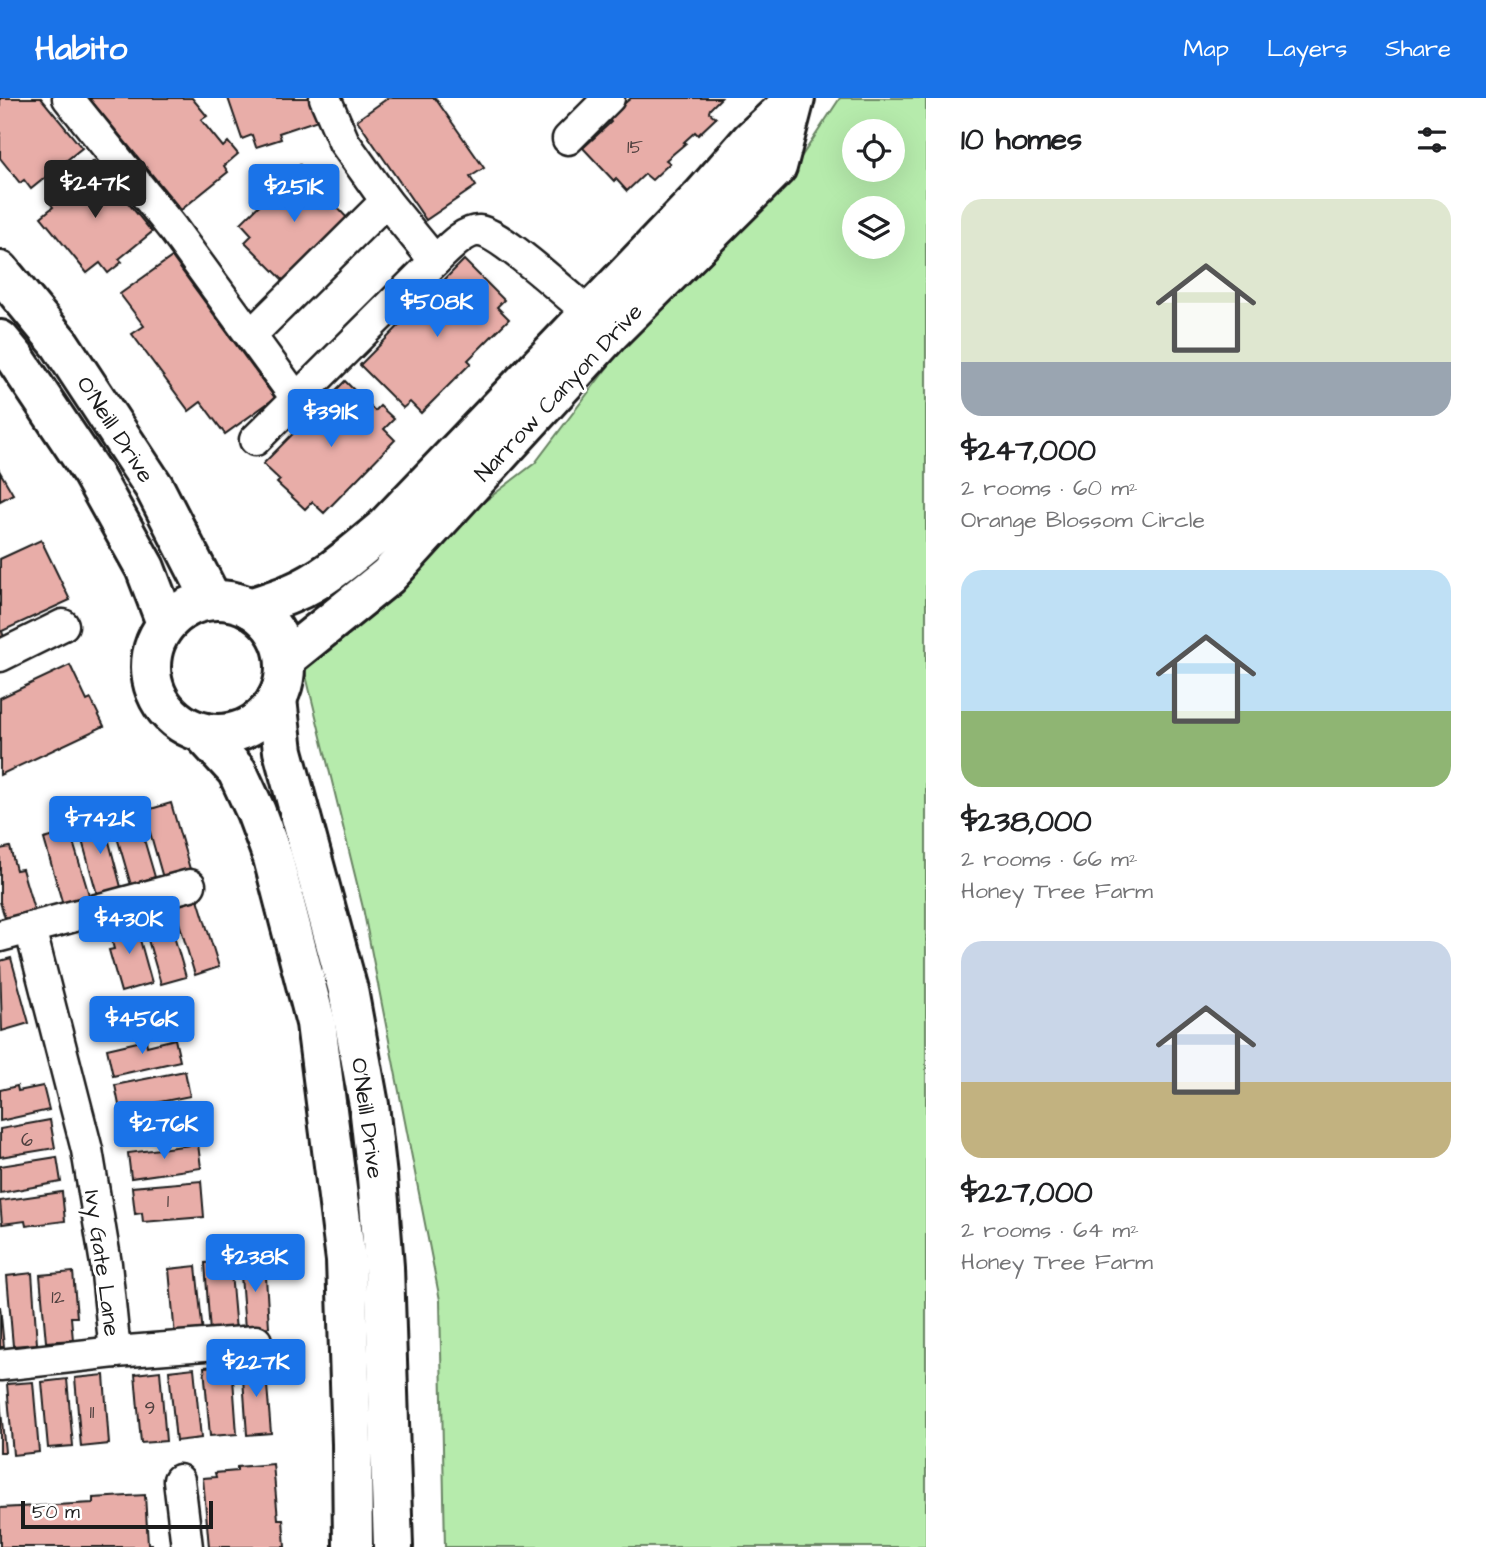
<!DOCTYPE html>
<meta charset="utf-8">
<style>
:root{--surface:#fff;--page:#f2f2f2;--text:#202124;--muted:#757577;--accent:#1a73e8}
body{margin:0;font-family:"Architects Daughter",sans-serif;background:var(--page);color:var(--text);height:100vh;display:flex;flex-direction:column;font-size:26px;white-space:nowrap}
*{box-sizing:border-box;margin:0}
p{font-size:23px;color:var(--muted)}
.icon{flex:none;width:38px;height:38px;fill:none;stroke:currentColor;stroke-width:2;stroke-linecap:round;stroke-linejoin:round}
.map{position:relative;flex:1;overflow:hidden}
.drawer{display:flex;flex-direction:column;background:var(--surface);width:560px}
.drawer>*{flex:none}
.tools{position:absolute;left:842px;top:21px;display:grid;gap:14px}
.tools a{display:grid;place-items:center;width:63px;height:63px;border-radius:50%;background:var(--surface);box-shadow:0 7px 28px #0002;font-size:35px}
.scale{position:absolute;left:21px;bottom:18px;width:192px;box-sizing:border-box;padding-left:7px;border:4px solid #1c1c1c;border-top:0;font-size:19px;line-height:24px;white-space:nowrap;color:#1c1c1c;-webkit-text-stroke:5px #fff;paint-order:stroke}
.price{position:absolute;translate:-50% -60px;padding:0 16px;border-radius:7px;background:var(--accent);color:#fff;font-size:23px;line-height:46px;filter:drop-shadow(0 2px 4px #0008)}
.price::after{content:'';position:absolute;left:50%;top:42px;width:21px;height:16px;margin-left:-10px;background:inherit;clip-path:polygon(0 0,100% 0,50% 100%)}
.price.on{background:#222;color:#fff}
ul{padding:0;list-style:none}
li{display:grid;align-content:center;gap:14px;height:371px;padding:0 35px}
li span{display:grid;place-items:center;height:217px;border-radius:21px;color:#555}
li>.icon{margin-inline-start:auto}
span .icon{width:126px;height:126px;fill:#fffc;stroke-width:1}
li b{font-size:30px}
h2{display:flex;justify-content:space-between;align-items:center;height:84px;padding:0 35px;font-size:30px}
header{display:flex;align-items:center;gap:42px;box-sizing:border-box;height:98px;padding:0 35px;background:var(--accent);color:#fff}
header strong{font-size:33px}
nav{display:flex;gap:38px;margin-inline-start:auto;font-size:24px}
main{display:flex;flex:1;min-height:0}
.map>svg:first-child{display:block}
.green{fill:#b6ebac;stroke:#698464;stroke-width:2;fill-rule:evenodd}
.building{fill:#e8ada8;stroke:#1c1c1c;stroke-width:2}
.lines{fill:none;stroke-linecap:round;stroke-linejoin:round}
.minor-casing{stroke:#1c1c1c;stroke-width:35}
.tertiary-casing{stroke:#1c1c1c;stroke-width:44}
.secondary-casing{stroke:#1c1c1c;stroke-width:44}
.minor{stroke:#fff;stroke-width:30}
.tertiary{stroke:#fff;stroke-width:38}
.secondary{stroke:#fff;stroke-width:38}
.labels{text-anchor:middle;stroke-width:6;stroke-linejoin:round;paint-order:stroke}
.number-label{font-size:19px;fill:#4f403f}
.street-label{font-size:23px;fill:#1c1c1c;stroke:#fff}
</style>
<header>
<strong>Habito</strong>
<nav><a>Map</a><a>Layers</a><a>Share</a></nav>
</header>
<main>
<div class="map">
<svg width="926" height="1449" viewBox="0 0 926 1449">
<rect width="100%" height="100%" fill="#fff"/>
<filter id="ink" filterUnits="userSpaceOnUse"><feTurbulence type="fractalNoise" baseFrequency=".0143" numOctaves="2"/><feDisplacementMap in="SourceGraphic" scale="14" xChannelSelector="R" yChannelSelector="G"/><feConvolveMatrix kernelMatrix="1 2 1 2 8 2 1 2 1" color-interpolation-filters="sRGB"/></filter>
<g filter="url(#ink)">
<path class="green" d="M 840,0 L 926,0 L 926,1449 L 445,1449 L 440,1202 L 363,810 L 298,545 L 535,365 L 641,225 L 776,97 ZM 854,33 L 892,33 L 892,72 L 854,72 ZM 854,110 L 892,110 L 892,149 L 854,149 Z"/>
<g class="building">
<polygon points="0,0 41,0 82,50 31,91 24,82 20,85 0,60"/>
<polygon points="89,0 192,0 207,18 201,22 223,49 228,44 238,56 224,68 228,74 181,112"/>
<polygon points="228,0 310,0 318,22 279,35 281,41 256,49 252,37 242,41"/>
<polygon points="388,0 435,0 484,70 470,79 476,88 426,122 357,22"/>
<polygon points="631,0 721,0 710,11 709,14 716,20 698,37 695,34 684,44 686,45 666,62 670,65 652,82 645,76 627,93 616,81 614,83 583,50 611,24 609,21 613,15"/>
<polygon points="94,63 152,134 119,161 122,164 108,175 100,165 87,175 41,119 53,109 47,101"/>
<polygon points="300,67 335,102 332,104 350,123 287,186 245,144 252,137 241,125"/>
<polygon points="172,159 275,300 225,336 201,304 189,313 132,236 144,228 120,196"/>
<polygon points="464,162 504,202 497,209 509,221 468,262 471,265 421,315 410,304 403,310 360,267"/>
<polygon points="345,283 375,313 380,308 394,321 384,331 395,342 324,415 312,404 305,411 277,385 280,382 263,366"/>
<polygon points="0,374 13,396 0,403"/>
<polygon points="41,442 70,502 2,533 4,540 0,542 0,461"/>
<polygon points="70,567 87,603 91,601 104,628 0,677 0,600"/>
<polygon points="171,705 190,771 163,780 144,713"/>
<polygon points="136,714 155,779 131,787 112,722"/>
<polygon points="103,721 121,789 97,796 78,728"/>
<polygon points="70,734 90,800 63,807 44,741"/>
<polygon points="10,749 16,772 22,771 35,815 6,823 0,804 0,751"/>
<polygon points="198,801 219,869 195,877 174,808"/>
<polygon points="166,811 186,879 161,886 141,818"/>
<polygon points="134,820 152,885 121,894 109,852 114,851 108,828"/>
<polygon points="11,860 29,925 2,933 0,863"/>
<polygon points="175,941 180,963 113,978 107,951 146,942 147,948"/>
<polygon points="185,973 190,998 120,1012 115,987"/>
<polygon points="17,988 18,993 43,988 49,1012 0,1023 0,992"/>
<polygon points="190,1008 194,1034 125,1046 121,1020"/>
<polygon points="50,1022 55,1050 0,1059 0,1031"/>
<polygon points="198,1046 201,1070 131,1080 128,1055"/>
<polygon points="57,1059 61,1084 0,1095 0,1068"/>
<polygon points="201,1083 204,1119 143,1124 142,1115 135,1116 132,1089"/>
<polygon points="62,1094 65,1123 26,1128 25,1123 2,1126 0,1103"/>
<polygon points="265,1162 269,1229 245,1231 240,1164"/>
<polygon points="230,1163 236,1233 210,1235 205,1165"/>
<polygon points="196,1168 203,1236 175,1239 169,1171"/>
<polygon points="73,1174 77,1219 71,1219 73,1242 46,1244 40,1177"/>
<polygon points="32,1175 37,1246 13,1248 7,1178"/>
<polygon points="0,1208 4,1249 0,1249"/>
<polygon points="265,1264 271,1335 247,1337 242,1266"/>
<polygon points="232,1267 237,1336 210,1338 204,1269"/>
<polygon points="194,1270 201,1340 176,1343 169,1273"/>
<polygon points="160,1273 166,1343 141,1345 135,1276"/>
<polygon points="104,1277 109,1346 81,1349 75,1280"/>
<polygon points="67,1281 73,1348 48,1350 42,1284"/>
<polygon points="33,1284 39,1354 13,1357 7,1286"/>
<polygon points="0,1302 5,1354 0,1354"/>
<polygon points="273,1366 278,1421 283,1421 285,1449 209,1449 203,1380 216,1379 215,1375 237,1373 237,1369"/>
<polygon points="145,1397 148,1446 152,1446 152,1449 0,1449 0,1410 93,1405 93,1400"/>
</g>
<g class="lines">
<g class="minor-casing">
<g id="minor">
<polyline points="68,0 173,131 296,300"/>
<polyline points="325,0 344,44 386,103 435,163"/>
<polyline points="568,41 609,0"/>
<polyline points="251,237 386,103"/>
<path d="M 255,342 L 435,163 C 446,153 464,132 479,133 C 501,134 584,212 605,229"/>
<polyline points="0,558 63,527"/>
<polyline points="30,830 87,1052 106,1166 115,1254"/>
<polyline points="0,838 190,787"/>
<polyline points="0,1267 115,1254 256,1243"/>
<polyline points="179,1382 187,1449"/>
</g>
</g>
<g class="tertiary-casing">
<g id="tertiary">
<path d="M 250,510 C 264,505 279,501 292,495 C 326,481 355,454 383,431 L 703,97 L 751,42 L 794,2"/>
<polyline points="285,561 388,478 611,234 777,69 795,0"/>
</g>
</g>
<g class="secondary-casing">
<g id="secondary">
<polyline points="0,173 60,246 154,389 212,502"/>
<polyline points="0,242 15,260 92,375 145,470 166,525"/>
<circle cx="218" cy="569" r="67"/>
<polyline points="277,601 283,653 348,892 369,1007 377,1079 384,1169 393,1449"/>
<polyline points="202,635 237,673 256,714 273,760 316,925 346,1162 352,1346 353,1449"/>
</g>
</g>
<use href="#minor" class="minor"/>
<use href="#tertiary" class="tertiary"/>
<use href="#secondary" class="secondary"/>
</g>
</g>
<g class="labels">
<g class="number-label">
<text x="635" y="55">15</text>
<text x="27" y="1048">6</text>
<text x="168" y="1109">1</text>
<text x="58" y="1205">12</text>
<text x="150" y="1316">9</text>
<text x="92" y="1320">11</text>
</g>
<g class="street-label">
<text transform="translate(558 294) rotate(-47)" y="8">Narrow Canyon Drive</text>
<text transform="translate(116 331) rotate(57)" y="8">O'Neill Drive</text>
<text transform="translate(368 1020) rotate(82)" y="8">O'Neill Drive</text>
<text transform="translate(103 1165) rotate(82)" y="8">Ivy Gate Lane</text>
</g>
</g>
</svg>
<div class="tools">
<a><svg class="icon" aria-label="locate" viewBox="0 0 24 24"><circle cx="12" cy="12" r="6"/><path d="M12 2v4M12 18v4M2 12h4M18 12h4"/></svg></a>
<a><svg class="icon" aria-label="layers" viewBox="0 0 24 24"><path d="M12 4l9 5-9 5-9-5zM3 14l9 5 9-5"/></svg></a>
</div>
<div class="scale">50 m</div>
<b class="price on" style="left:95px;top:122px">$247K</b>
<b class="price" style="left:294px;top:126px">$251K</b>
<b class="price" style="left:437px;top:241px">$508K</b>
<b class="price" style="left:331px;top:351px">$391K</b>
<b class="price" style="left:100px;top:758px">$742K</b>
<b class="price" style="left:129px;top:858px">$430K</b>
<b class="price" style="left:142px;top:958px">$456K</b>
<b class="price" style="left:164px;top:1063px">$276K</b>
<b class="price" style="left:255px;top:1196px">$238K</b>
<b class="price" style="left:256px;top:1301px">$227K</b>
</div>
<section class="drawer">
<h2>10 homes<svg class="icon" aria-label="filters" viewBox="0 0 24 24"><path d="M4 7h16M4 17h16"/><circle cx="9" cy="7" r="2"/><circle cx="15" cy="17" r="2"/></svg></h2>
<ul>
<li><span style="background:linear-gradient(#dfe7d0 75%,#9aa5b1 0)"><svg class="icon" aria-label="home" viewBox="0 0 24 24"><path d="M3 11l9-7 9 7M6 9v11h12V9"/></svg></span><div><b>$247,000</b><p>2 rooms · 60 m²</p><p>Orange Blossom Circle</p></div></li>
<li><span style="background:linear-gradient(#bfe0f5 65%,#8fb573 0)"><svg class="icon" aria-label="home" viewBox="0 0 24 24"><path d="M3 11l9-7 9 7M6 9v11h12V9"/></svg></span><div><b>$238,000</b><p>2 rooms · 66 m²</p><p>Honey Tree Farm</p></div></li>
<li><span style="background:linear-gradient(#c9d6e8 65%,#c2b280 0)"><svg class="icon" aria-label="home" viewBox="0 0 24 24"><path d="M3 11l9-7 9 7M6 9v11h12V9"/></svg></span><div><b>$227,000</b><p>2 rooms · 64 m²</p><p>Honey Tree Farm</p></div></li>
</ul>
</section>
</main>
